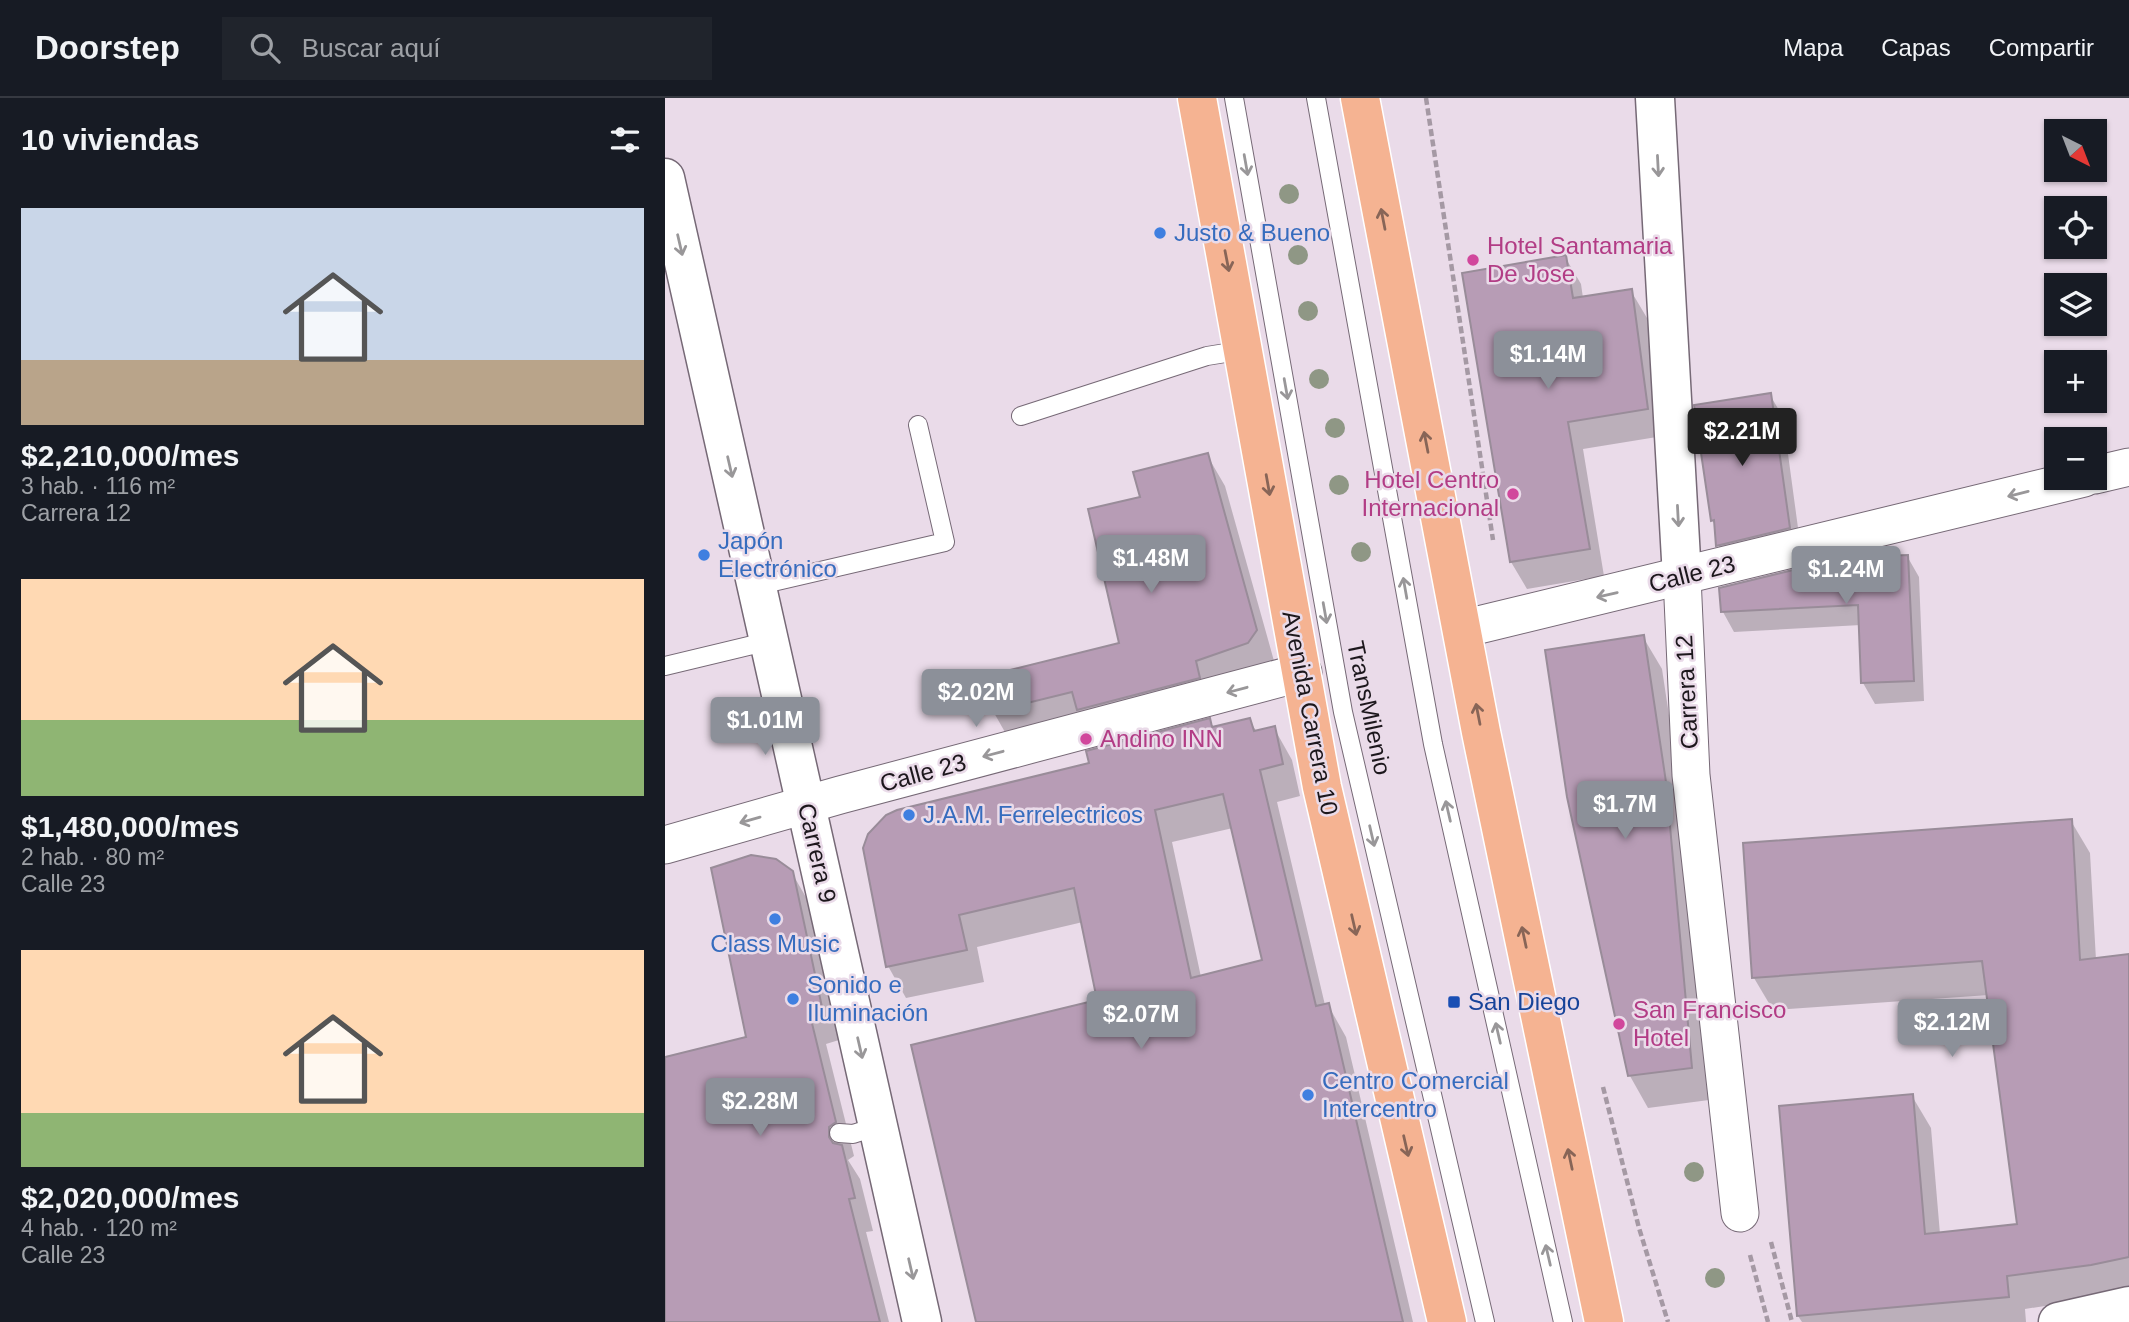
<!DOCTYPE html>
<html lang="es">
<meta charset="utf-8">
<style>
:root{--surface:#171b24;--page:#20242c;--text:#f1f3f6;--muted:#9ea1a6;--line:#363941;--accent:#8c9099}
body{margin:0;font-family:Arial,sans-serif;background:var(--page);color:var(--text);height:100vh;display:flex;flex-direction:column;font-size:26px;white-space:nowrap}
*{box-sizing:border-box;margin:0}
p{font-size:23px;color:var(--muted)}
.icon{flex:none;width:38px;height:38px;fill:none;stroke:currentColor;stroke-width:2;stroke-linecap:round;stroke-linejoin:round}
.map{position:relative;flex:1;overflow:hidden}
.side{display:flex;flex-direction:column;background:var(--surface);width:665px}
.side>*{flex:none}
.needle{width:46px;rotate:138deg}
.buttons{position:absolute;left:1379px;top:21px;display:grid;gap:14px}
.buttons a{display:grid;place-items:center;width:63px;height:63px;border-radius:0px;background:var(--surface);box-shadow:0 2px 5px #0004;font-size:35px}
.price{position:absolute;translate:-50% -60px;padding:0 16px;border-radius:7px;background:var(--accent);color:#fff;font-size:23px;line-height:46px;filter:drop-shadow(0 2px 4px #0008)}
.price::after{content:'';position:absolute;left:50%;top:42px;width:21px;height:16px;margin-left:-10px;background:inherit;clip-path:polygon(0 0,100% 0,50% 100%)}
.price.current{background:#222;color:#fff}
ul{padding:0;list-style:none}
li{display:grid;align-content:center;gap:14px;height:371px;padding:0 21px}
li span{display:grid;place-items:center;height:217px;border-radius:0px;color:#555}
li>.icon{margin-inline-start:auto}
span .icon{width:126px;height:126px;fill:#fffc;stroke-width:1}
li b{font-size:30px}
h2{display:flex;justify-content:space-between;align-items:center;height:84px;padding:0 21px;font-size:30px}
header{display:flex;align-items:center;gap:42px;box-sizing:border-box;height:98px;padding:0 35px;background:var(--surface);border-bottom:2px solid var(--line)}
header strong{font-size:33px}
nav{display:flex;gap:38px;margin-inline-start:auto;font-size:24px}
.search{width:490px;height:63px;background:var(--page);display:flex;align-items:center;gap:18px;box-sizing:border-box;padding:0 24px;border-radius:0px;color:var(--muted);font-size:26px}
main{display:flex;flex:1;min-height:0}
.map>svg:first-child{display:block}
.shadow{fill:#0003;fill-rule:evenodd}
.building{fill:#b79cb5;stroke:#998c99;stroke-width:2;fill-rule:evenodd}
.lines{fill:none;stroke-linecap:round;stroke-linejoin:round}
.service-casing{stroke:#766976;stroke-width:20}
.minor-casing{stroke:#766976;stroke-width:39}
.tertiary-casing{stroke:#766976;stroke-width:41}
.primary-casing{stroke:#fff;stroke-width:41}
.path{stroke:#a599a4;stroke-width:4.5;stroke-dasharray:7 3.5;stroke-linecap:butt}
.service{stroke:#fff;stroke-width:18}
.minor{stroke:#fff;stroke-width:37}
.tertiary{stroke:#fff;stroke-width:38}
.primary{stroke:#f5b392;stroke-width:38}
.tree{fill:#8f9785}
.oneway{stroke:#999799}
.oneway2{stroke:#886557}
.shop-dot{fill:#3f7fe0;stroke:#eadbe9;stroke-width:2.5}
.hotel-dot{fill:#d1479c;stroke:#eadbe9;stroke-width:2.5}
.transit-dot{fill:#1a4fb4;stroke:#eadbe9;stroke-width:2.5}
.labels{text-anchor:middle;stroke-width:5;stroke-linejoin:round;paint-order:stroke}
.shop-label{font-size:24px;fill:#366cbe;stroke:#eadbe9;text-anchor:start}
.hotel-label{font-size:24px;fill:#b23c85;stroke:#eadbe9;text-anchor:start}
.street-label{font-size:24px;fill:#1c171c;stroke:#eadbe9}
.transit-label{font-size:24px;fill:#164399;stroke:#eadbe9;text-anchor:start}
</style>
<header>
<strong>Doorstep</strong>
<div class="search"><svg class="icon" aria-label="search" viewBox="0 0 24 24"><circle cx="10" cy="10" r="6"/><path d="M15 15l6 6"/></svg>Buscar aquí</div>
<nav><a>Mapa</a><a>Capas</a><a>Compartir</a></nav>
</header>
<main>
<section class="side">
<h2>10 viviendas<svg class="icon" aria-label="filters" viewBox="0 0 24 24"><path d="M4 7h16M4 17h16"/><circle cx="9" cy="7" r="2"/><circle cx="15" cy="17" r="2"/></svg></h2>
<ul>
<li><span style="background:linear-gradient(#c9d6e8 70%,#b9a48a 0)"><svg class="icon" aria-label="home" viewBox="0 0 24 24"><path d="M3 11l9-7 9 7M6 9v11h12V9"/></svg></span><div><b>$2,210,000/mes</b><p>3 hab. · 116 m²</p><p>Carrera 12</p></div></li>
<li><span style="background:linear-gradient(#ffd9b3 65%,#8fb573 0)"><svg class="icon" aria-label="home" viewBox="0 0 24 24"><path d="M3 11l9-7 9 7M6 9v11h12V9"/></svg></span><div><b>$1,480,000/mes</b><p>2 hab. · 80 m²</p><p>Calle 23</p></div></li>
<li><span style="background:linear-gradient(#ffd9b3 75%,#8fb573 0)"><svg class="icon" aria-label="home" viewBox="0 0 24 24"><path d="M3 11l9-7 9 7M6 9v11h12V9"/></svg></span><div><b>$2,020,000/mes</b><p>4 hab. · 120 m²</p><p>Calle 23</p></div></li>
</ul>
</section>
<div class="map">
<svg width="1464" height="1224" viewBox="0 0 1464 1224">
<rect width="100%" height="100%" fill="#eadbe9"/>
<g class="shadow">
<polygon points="900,159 916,186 918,200 966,193 982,220 998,338 918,351 939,478 862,491 846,464"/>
<polygon points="1105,297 1118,319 1136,452 1066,469 1053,447 1052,430 1047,422"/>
<polygon points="542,357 560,388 609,563 345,643 328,613 456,546 477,400"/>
<polygon points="1242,458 1254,479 1259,603 1210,606 1198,585 1196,527 1069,534 1058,514"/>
<polygon points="978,539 997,571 1019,717 1044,1002 983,1010 965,978 904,699"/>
<path d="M 544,622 L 549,631 L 584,622 L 592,634 L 609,630 L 627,662 L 635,698 L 612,704 L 660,907 L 663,907 L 681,939 L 748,1224 L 313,1224 L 435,903 L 418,824 L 312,849 L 319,884 L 241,900 L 223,868 L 426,666 ZM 568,730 L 599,864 L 536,879 L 507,744 Z"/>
<polygon points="1406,723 1425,755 1431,862 1464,858 1464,1195 1360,1211 1361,1224 1137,1224 1133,1218 1116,1009 1247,998 1266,1030 1275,1136 1354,1128 1324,897 1108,912 1089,880"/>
<polygon points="127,775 146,808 174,942 161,946 189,1058 183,1062 195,1081 208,1133 201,1134 224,1224 0,1224 0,961 83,940"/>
</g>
<g class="building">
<polygon points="901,157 908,200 967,191 983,311 903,324 925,451 845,464 797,175"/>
<polygon points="1106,295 1125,430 1051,448 1049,422 1046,423 1029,307"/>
<polygon points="543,355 592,532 583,545 531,563 535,580 412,612 407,594 326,614 317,579 454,545 423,411 475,399 468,374"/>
<polygon points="1243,457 1249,583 1196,585 1193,507 1056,514 1054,490 1181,459"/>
<polygon points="979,537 1001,684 1027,970 963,978 902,699 880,552"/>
<path d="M 545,620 L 547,629 L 585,620 L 589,633 L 610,628 L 618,666 L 595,672 L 651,908 L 664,905 L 738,1224 L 311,1224 L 246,947 L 432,902 L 409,790 L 294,817 L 302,852 L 221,869 L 198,750 L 203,736 L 221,717 L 232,712 L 424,665 L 421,653 ZM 558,696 L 597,862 L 526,880 L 490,712 Z"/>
<polygon points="1407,721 1415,862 1464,856 1464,1159 1426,1167 1342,1178 1344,1199 1132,1218 1114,1008 1248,996 1260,1136 1352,1126 1317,863 1087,880 1078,745"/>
<polygon points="86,757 111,761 128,773 157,909 144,913 171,1024 164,1029 164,1039 168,1045 177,1047 190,1100 184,1101 215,1224 0,1224 0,959 81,939 46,770"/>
</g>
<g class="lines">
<g class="service-casing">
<g id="service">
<polyline points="569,0 678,614 820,1224"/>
<polyline points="651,0 768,646 898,1224"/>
<polyline points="356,318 542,258 579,252"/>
<polyline points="91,488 280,444 253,327"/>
<polyline points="0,568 104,543"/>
<polyline points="174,1035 188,1036 213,1028"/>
</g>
</g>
<g class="minor-casing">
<g id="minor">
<polyline points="1430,377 1464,369"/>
<polyline points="1017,479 1026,677 1075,1115"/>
<polyline points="797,531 1419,380"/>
<polyline points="0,747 175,697 638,574"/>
</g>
</g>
<g class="tertiary-casing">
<g id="tertiary">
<polyline points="990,0 1017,479"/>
<polyline points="0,80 257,1224"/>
<polyline points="1393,1224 1464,1208"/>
</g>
</g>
<g class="primary-casing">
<g id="primary">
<polyline points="532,0 657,689 782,1224"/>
<polyline points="695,0 816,634 939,1224"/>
</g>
</g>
<g class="path">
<polyline points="761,0 828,442"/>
<polyline points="938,989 974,1130 1003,1224"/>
<polyline points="1106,1144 1127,1224"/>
<polyline points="1085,1157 1103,1224"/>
</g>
<use href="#service" class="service"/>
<use href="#minor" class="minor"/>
<use href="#tertiary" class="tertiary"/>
<use href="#primary" class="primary"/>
</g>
<g class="tree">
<circle cx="624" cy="96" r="10"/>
<circle cx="633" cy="157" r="10"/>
<circle cx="643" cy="213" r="10"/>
<circle cx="654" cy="281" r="10"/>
<circle cx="670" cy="330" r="10"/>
<circle cx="674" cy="387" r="10"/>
<circle cx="696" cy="454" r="10"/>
<circle cx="1029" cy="1074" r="10"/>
<circle cx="1050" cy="1180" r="10"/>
</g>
<defs><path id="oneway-shaft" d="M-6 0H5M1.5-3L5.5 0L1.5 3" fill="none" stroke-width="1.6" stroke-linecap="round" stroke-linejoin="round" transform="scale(1.75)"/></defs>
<g class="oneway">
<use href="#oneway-shaft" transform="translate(581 67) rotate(80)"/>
<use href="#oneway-shaft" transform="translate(993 68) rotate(87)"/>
<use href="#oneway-shaft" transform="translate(15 147) rotate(77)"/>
<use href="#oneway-shaft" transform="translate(621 291) rotate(80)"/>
<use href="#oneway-shaft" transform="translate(65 369) rotate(77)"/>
<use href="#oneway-shaft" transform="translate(1353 396) rotate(166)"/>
<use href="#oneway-shaft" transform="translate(1013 418) rotate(87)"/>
<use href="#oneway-shaft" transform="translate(740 490) rotate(-100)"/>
<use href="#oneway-shaft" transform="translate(942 497) rotate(167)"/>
<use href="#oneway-shaft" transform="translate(660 515) rotate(80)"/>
<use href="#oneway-shaft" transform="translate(572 592) rotate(165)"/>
<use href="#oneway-shaft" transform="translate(328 656) rotate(165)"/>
<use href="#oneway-shaft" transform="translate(783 713) rotate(-103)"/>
<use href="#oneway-shaft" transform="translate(85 722) rotate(164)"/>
<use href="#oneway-shaft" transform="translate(707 738) rotate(77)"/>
<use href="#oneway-shaft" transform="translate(833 935) rotate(-103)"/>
<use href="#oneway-shaft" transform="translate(195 950) rotate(77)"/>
<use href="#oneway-shaft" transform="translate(883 1157) rotate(-103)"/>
<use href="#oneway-shaft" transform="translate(246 1171) rotate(77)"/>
</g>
<g class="oneway2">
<use href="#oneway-shaft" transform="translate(718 121) rotate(-101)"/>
<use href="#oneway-shaft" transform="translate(562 163) rotate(79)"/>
<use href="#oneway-shaft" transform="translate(761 344) rotate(-101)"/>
<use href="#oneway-shaft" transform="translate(603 387) rotate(80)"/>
<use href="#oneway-shaft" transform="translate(813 616) rotate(-101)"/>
<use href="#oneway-shaft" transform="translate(689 827) rotate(77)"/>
<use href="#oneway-shaft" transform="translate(859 839) rotate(-102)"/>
<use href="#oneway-shaft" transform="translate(741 1048) rotate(77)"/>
<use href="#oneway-shaft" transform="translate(905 1061) rotate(-102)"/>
</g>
<g class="shop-dot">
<circle cx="495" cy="135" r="7"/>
<circle cx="39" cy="457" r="7"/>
<circle cx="244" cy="717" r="7"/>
<circle cx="110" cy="821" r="7"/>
<circle cx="128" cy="901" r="7"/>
<circle cx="643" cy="997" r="7"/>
</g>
<g class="hotel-dot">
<circle cx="808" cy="162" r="7"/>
<circle cx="848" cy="396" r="7"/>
<circle cx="421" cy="641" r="7"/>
<circle cx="954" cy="926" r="7"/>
</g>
<rect class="transit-dot" x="782" y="897" width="14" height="14" rx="3.5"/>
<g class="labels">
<g class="shop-label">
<text x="509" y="143">Justo &amp; Bueno</text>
<text x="53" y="451">Japón<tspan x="53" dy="28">Electrónico</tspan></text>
<text x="258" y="725">J.A.M. Ferrelectricos</text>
<text x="110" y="854" text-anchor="middle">Class Music</text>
<text x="142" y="895">Sonido e<tspan x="142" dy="28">Iluminación</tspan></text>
<text x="657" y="991">Centro Comercial<tspan x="657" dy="28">Intercentro</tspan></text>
</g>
<g class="hotel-label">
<text x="822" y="156">Hotel Santamaria<tspan x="822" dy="28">De Jose</tspan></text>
<text x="834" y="390" text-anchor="end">Hotel Centro<tspan x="834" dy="28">Internacional</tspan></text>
<text x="435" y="649">Andino INN</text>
<text x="968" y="920">San Francisco<tspan x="968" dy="28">Hotel</tspan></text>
</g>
<g class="street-label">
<text transform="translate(1027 476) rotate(-14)" y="8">Calle 23</text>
<text transform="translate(1022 594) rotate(-93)" y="8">Carrera 12</text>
<text transform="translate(704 610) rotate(78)" y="8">TransMilenio</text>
<text transform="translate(645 615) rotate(79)" y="8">Avenida Carrera 10</text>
<text transform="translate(258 675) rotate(-15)" y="8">Calle 23</text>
<text transform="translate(152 755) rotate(77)" y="8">Carrera 9</text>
</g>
<g class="transit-label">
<text x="803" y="912">San Diego</text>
</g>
</g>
</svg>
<div class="buttons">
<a><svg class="needle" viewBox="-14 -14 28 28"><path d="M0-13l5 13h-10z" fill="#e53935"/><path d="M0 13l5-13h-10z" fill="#9ea1a6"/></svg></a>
<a><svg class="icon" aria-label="locate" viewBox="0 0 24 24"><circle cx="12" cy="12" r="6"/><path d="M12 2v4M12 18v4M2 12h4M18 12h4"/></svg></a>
<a><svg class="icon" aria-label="layers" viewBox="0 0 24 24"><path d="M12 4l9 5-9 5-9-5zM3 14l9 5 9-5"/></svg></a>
<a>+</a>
<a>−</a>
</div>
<b class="price" style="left:883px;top:293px">$1.14M</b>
<b class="price current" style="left:1077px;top:370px">$2.21M</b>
<b class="price" style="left:486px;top:497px">$1.48M</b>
<b class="price" style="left:1181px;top:508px">$1.24M</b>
<b class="price" style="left:311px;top:631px">$2.02M</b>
<b class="price" style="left:100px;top:659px">$1.01M</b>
<b class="price" style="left:960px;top:743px">$1.7M</b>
<b class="price" style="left:476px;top:953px">$2.07M</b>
<b class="price" style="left:1287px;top:961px">$2.12M</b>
<b class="price" style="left:95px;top:1040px">$2.28M</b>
</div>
</main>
